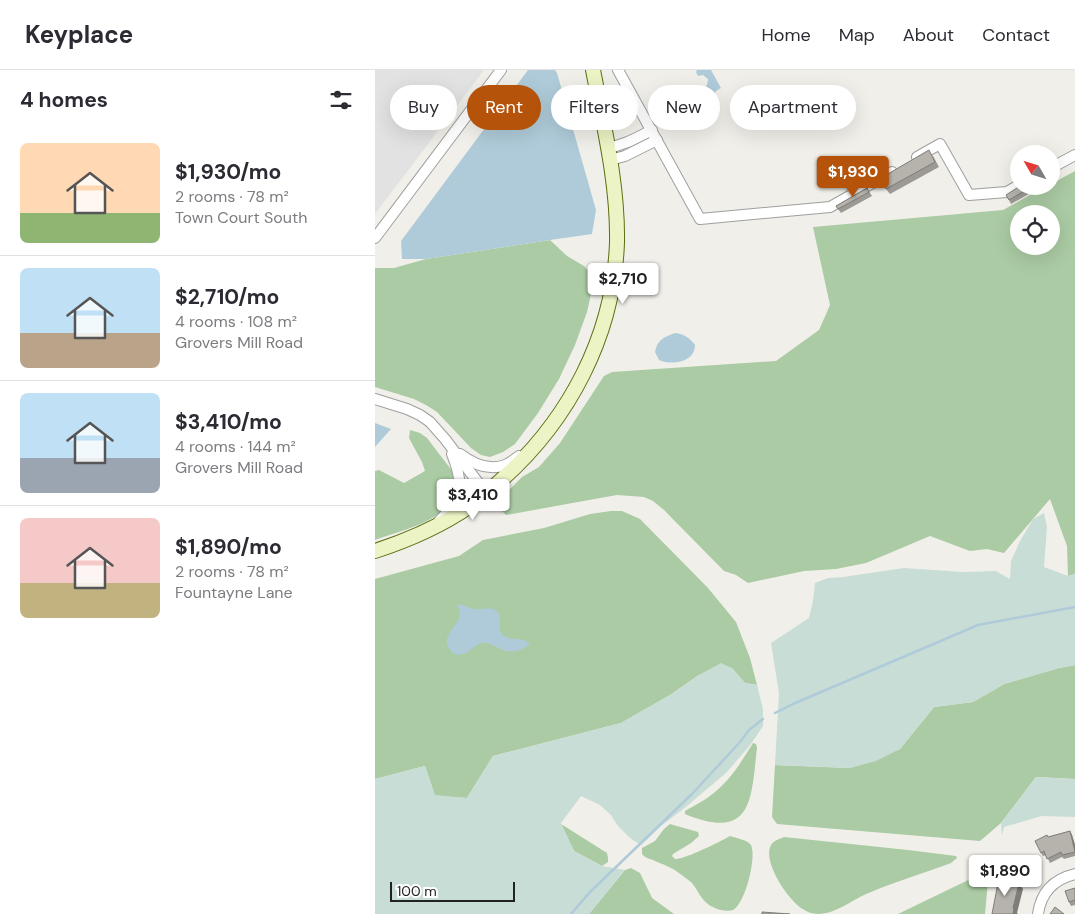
<!DOCTYPE html>
<meta charset="utf-8">
<style>
:root{--surface:#fff;--page:#f2f2f3;--text:#2b2b33;--muted:#7c7c81;--line:#e1e1e2;--accent:#b45309}
body{margin:0;font-family:"DM Sans",sans-serif;background:var(--page);color:var(--text);height:100vh;display:flex;flex-direction:column;font-size:19px;white-space:nowrap}
*{box-sizing:border-box;margin:0}
p{font-size:16px;color:var(--muted)}
.icon{flex:none;width:28px;height:28px;fill:none;stroke:currentColor;stroke-width:2;stroke-linecap:round;stroke-linejoin:round}
.map{position:relative;flex:1;overflow:hidden}
.drawer{display:flex;flex-direction:column;background:var(--surface);width:375px}
.drawer>*{flex:none}
.guide{position:absolute;left:15px;top:15px;width:475px;height:45px;display:flex;gap:10px}
.needle{width:32px;rotate:309deg}
.controls{position:absolute;left:635px;top:75px;display:grid;gap:10px}
.controls a{display:grid;place-items:center;width:50px;height:50px;border-radius:50%;background:var(--surface);box-shadow:0 5px 20px #0002;font-size:25px}
.scale{position:absolute;left:15px;bottom:12px;width:125px;box-sizing:border-box;padding-left:5px;border:2px solid #222;border-top:0;font-size:14px;line-height:18px;white-space:nowrap;color:#222;-webkit-text-stroke:4px #fff;paint-order:stroke}
.price{position:absolute;translate:-50% -42px;padding:0 11px;border-radius:5px;background:#fff;color:#222;font-size:16px;line-height:32px;filter:drop-shadow(0 1px 2px #0008)}
.price::after{content:'';position:absolute;left:50%;top:30px;width:15px;height:11px;margin-left:-8px;background:inherit;clip-path:polygon(0 0,100% 0,50% 100%)}
.price.active{background:var(--accent);color:#fff}
ul{padding:0;list-style:none}
li{display:flex;align-items:center;gap:15px;height:125px;padding:0 20px}
li+li{border-top:1px solid var(--line)}
li span{display:grid;place-items:center;flex:none;width:140px;height:100px;border-radius:8px;color:#555}
li>.icon{margin-inline-start:auto}
span .icon{width:60px;height:60px;fill:#fffc;stroke-width:1}
li b{font-size:21px}
h2{display:flex;justify-content:space-between;align-items:center;height:60px;padding:0 20px;font-size:21px}
.tag{padding:0 18px;border-radius:22px;background:var(--surface);box-shadow:0 5px 20px #0002;font-size:18px;line-height:45px}
.tag.active{background:var(--accent);color:#fff}
header{display:flex;align-items:center;gap:30px;box-sizing:border-box;height:70px;padding:0 25px;background:var(--surface);border-bottom:1px solid var(--line)}
header strong{font-size:24px}
nav{display:flex;gap:28px;margin-inline-start:auto;font-size:18px}
main{display:flex;flex:1;min-height:0}
.map>svg:first-child{display:block}
.forest{fill:#aacba3;fill-rule:evenodd}
.wetland{fill:#c8ddd6}
.parking{fill:#e2e2e2}
.water{fill:#afcbd9}
.lines{fill:none;stroke-linecap:round;stroke-linejoin:round}
.stream{stroke:#afcbd9;stroke-width:2.5}
.street-casing{stroke:#9f9f9f;stroke-width:12}
.secondary-casing{stroke:#5a6f12;stroke-width:16}
.street{stroke:#fff;stroke-width:10}
.secondary{stroke:#ecf3c5;stroke-width:14}
.wall{fill:#9d9994}
.shaded-wall{fill:#7f7d78}
.building{fill:#b6b2ac;stroke:#7f7d78}
</style>
<header>
<strong>Keyplace</strong>
<nav><a>Home</a><a>Map</a><a>About</a><a>Contact</a></nav>
</header>
<main>
<section class="drawer">
<h2>4 homes<svg class="icon" aria-label="filters" viewBox="0 0 24 24"><path d="M4 7h16M4 17h16"/><circle cx="9" cy="7" r="2"/><circle cx="15" cy="17" r="2"/></svg></h2>
<ul>
<li><span style="background:linear-gradient(#ffd9b3 70%,#8fb573 0)"><svg class="icon" aria-label="home" viewBox="0 0 24 24"><path d="M3 11l9-7 9 7M6 9v11h12V9"/></svg></span><div><b>$1,930/mo</b><p>2 rooms · 78 m²</p><p>Town Court South</p></div></li>
<li><span style="background:linear-gradient(#bfe0f5 65%,#b9a48a 0)"><svg class="icon" aria-label="home" viewBox="0 0 24 24"><path d="M3 11l9-7 9 7M6 9v11h12V9"/></svg></span><div><b>$2,710/mo</b><p>4 rooms · 108 m²</p><p>Grovers Mill Road</p></div></li>
<li><span style="background:linear-gradient(#bfe0f5 65%,#9aa5b1 0)"><svg class="icon" aria-label="home" viewBox="0 0 24 24"><path d="M3 11l9-7 9 7M6 9v11h12V9"/></svg></span><div><b>$3,410/mo</b><p>4 rooms · 144 m²</p><p>Grovers Mill Road</p></div></li>
<li><span style="background:linear-gradient(#f6c9c9 65%,#c2b280 0)"><svg class="icon" aria-label="home" viewBox="0 0 24 24"><path d="M3 11l9-7 9 7M6 9v11h12V9"/></svg></span><div><b>$1,890/mo</b><p>2 rooms · 78 m²</p><p>Fountayne Lane</p></div></li>
</ul>
</section>
<div class="map">
<svg width="700" height="844" viewBox="0 0 700 844">
<rect width="100%" height="100%" fill="#f1efe9"/>
<g class="forest">
<path d="M 700,101 L 700,504 L 693,506 L 692,476 L 675,429 L 629,483 L 612,479 L 595,481 L 555,466 L 491,493 L 461,499 L 429,501 L 373,513 L 361,505 L 349,501 L 289,440 L 278,431 L 269,427 L 242,425 L 131,445 L 127,441 L 124,430 L 147,407 L 164,397 L 185,373 L 229,306 L 237,302 L 401,291 L 444,260 L 455,235 L 438,157 L 628,140 L 671,116 L 676,116 L 676,114 ZM 644,144 L 676,144 L 676,176 L 644,176 Z"/>
<polygon points="175,170 192,186 209,196 216,204 218,215 212,242 200,275 184,309 163,343 140,374 128,382 115,387 106,385 96,378 62,342 51,335 39,329 0,317 0,198 19,198 51,189"/>
<path d="M 35,360 L 45,363 L 52,368 L 78,402 L 82,418 C 79,424 76,431 72,436 C 57,454 22,462 0,470 L 0,401 L 4,400 L 29,413 L 50,401 L 47,392 L 34,368 Z"/>
<polygon points="236,441 247,441 265,449 333,518 361,552 375,588 382,615 370,613 357,598 324,605 295,625 246,653 118,686 92,728 60,726 50,696 0,709 0,509 84,486 108,470 169,458 215,444"/>
<polygon points="700,595 700,709 661,707 626,753 605,771 402,754 397,747 400,695 475,698 525,679 559,637 598,632 629,614 684,598"/>
<path d="M 378,673 L 381,674 L 382,678 C 376,729 378,772 310,744 L 310,741 C 320,735 331,730 340,722 C 356,709 367,691 378,673 Z"/>
<polygon points="186,754 232,783 233,788 233,792 227,796 199,781"/>
<path d="M 295,754 L 323,762 L 324,766 L 316,773 L 298,784 L 297,786 C 298,787 299,788 300,789 C 309,790 346,771 355,766 C 361,768 373,770 376,775 C 382,787 370,834 358,840 C 355,841 350,841 346,840 C 340,839 331,834 327,828 C 323,823 321,817 316,812 C 312,809 308,806 304,803 C 300,799 285,793 280,791 C 274,788 271,789 267,784 L 267,778 L 280,771 L 289,759 Z"/>
<path d="M 409,767 L 533,780 L 581,786 L 582,788 L 576,793 C 549,803 522,811 496,822 C 479,828 462,844 443,844 C 436,844 431,841 426,838 C 412,828 387,791 396,775 C 399,770 405,769 409,767 Z"/>
<polygon points="256,798 265,803 277,828 299,844 214,844 250,800"/>
<polygon points="614,800 610,844 523,844"/>
</g>
<g class="wetland">
<polygon points="669,443 672,457 669,497 693,506 700,504 700,595 684,598 629,614 598,632 559,637 525,679 501,691 475,698 400,695 404,623 396,573 434,548 438,531 440,513 453,508 468,507 529,498 588,502 621,501 635,509 636,491 645,471 658,449"/>
<polygon points="346,593 357,598 370,613 382,615 388,639 388,656 376,674 352,702 312,736 286,756 266,775 255,768 243,756 236,745 225,735 206,726 186,753 199,781 227,796 250,800 214,844 0,844 0,709 50,696 60,725 92,728 118,686 246,653 295,625 324,605"/>
<polygon points="661,707 700,709 700,747 667,746 629,757 627,766 626,753"/>
</g>
<polygon class="parking" points="0,0 109,0 0,144"/>
<g class="water">
<polygon points="153,0 180,0 182,3 221,140 217,164 175,170 51,189 27,189 26,171"/>
<path d="M 322,0 L 336,0 L 346,18 L 341,21 L 338,26 L 333,27 C 326,21 333,17 333,9 L 328,5 L 323,6 L 321,2 Z"/>
<path d="M 300,263 C 309,264 314,267 320,275 C 320,292 297,296 284,290 L 280,282 C 282,270 289,267 300,263 Z"/>
<polygon points="0,353 16,359 0,377"/>
<path d="M 84,534 C 89,535 94,538 99,539 C 106,540 116,536 122,541 C 129,548 120,560 129,566 C 137,571 147,567 155,573 C 148,581 136,584 126,579 C 120,577 114,572 107,573 C 95,576 95,587 79,584 C 60,567 85,558 85,543 C 85,540 83,538 82,535 Z"/>
</g>
<g class="lines">
<g class="stream">
<polyline points="400,643 418,634 603,555 700,537"/>
<polyline points="196,844 215,822 318,723 365,672 374,660 388,649"/>
</g>
<g class="street-casing">
<g id="street">
<polyline points="243,0 325,149 455,137 517,102"/>
<path d="M 232,78 C 250,75 261,68 277,60"/>
<polyline points="542,87 565,74 594,125 632,122 644,115"/>
<polyline points="235,90 250,86 282,70"/>
<polyline points="676,98 700,85"/>
<polyline points="0,168 126,0"/>
<polyline points="0,329 32,339 45,345 55,352 70,369 111,423"/>
<path d="M 85,384 C 98,394 114,401 130,395 C 135,393 140,389 144,386"/>
<path d="M 64,451 C 88,428 89,414 77,384"/>
<path d="M 663,844 C 666,822 679,809 700,804"/>
</g>
</g>
<g class="secondary-casing">
<path id="secondary" d="M 0,481 C 34,470 66,456 95,436 C 106,429 115,420 124,412 C 194,351 239,265 242,172 C 243,114 229,57 218,0"/>
</g>
<use href="#street" class="street"/>
<use href="#secondary" class="secondary"/>
</g>
<g class="wall">
<polygon points="558,86 564,97 515,124 511,119"/>
<polygon points="645,116 665,116 666,117 636,134 634,130"/>
<polygon points="492,118 497,126 466,143 461,136"/>
<polygon points="695,761 697,765 700,775 700,786 689,789 687,787 675,793 671,785 668,786 666,783 673,767"/>
<polygon points="700,818 700,835 696,836 694,832"/>
</g>
<g class="shaded-wall">
<polygon points="695,761 697,765 700,775 700,781"/>
<polygon points="644,813 648,819 642,843 643,844 638,844 638,838"/>
</g>
<g class="building">
<polygon points="554,80 560,92 511,119 506,108"/>
<polygon points="645,116 658,116 634,130 631,125"/>
<polygon points="492,118 494,122 463,139 461,136"/>
<polygon points="695,761 700,782 687,785 686,782 672,789 669,781 666,783 660,771 672,765 673,767"/>
<polygon points="624,808 644,813 638,838 639,838 638,844 617,844"/>
<polygon points="700,818 700,830 694,832 690,821"/>
<polygon points="680,837 689,844 675,844"/>
<polygon points="387,842 415,844 387,844"/>
</g>
</svg>
<div class="controls">
<a><svg class="needle" viewBox="-14 -14 28 28"><path d="M0-13l5 13h-10z" fill="#e53935"/><path d="M0 13l5-13h-10z" fill="#7c7c81"/></svg></a>
<a><svg class="icon" aria-label="locate" viewBox="0 0 24 24"><circle cx="12" cy="12" r="6"/><path d="M12 2v4M12 18v4M2 12h4M18 12h4"/></svg></a>
</div>
<div class="scale">100 m</div>
<b class="price active" style="left:478px;top:128px">$1,930</b>
<b class="price" style="left:248px;top:235px">$2,710</b>
<b class="price" style="left:98px;top:451px">$3,410</b>
<b class="price" style="left:630px;top:827px">$1,890</b>
<div class="guide">
<a class="tag">Buy</a>
<a class="tag active">Rent</a>
<a class="tag">Filters</a>
<a class="tag">New</a>
<a class="tag">Apartment</a>
</div>
</div>
</main>
